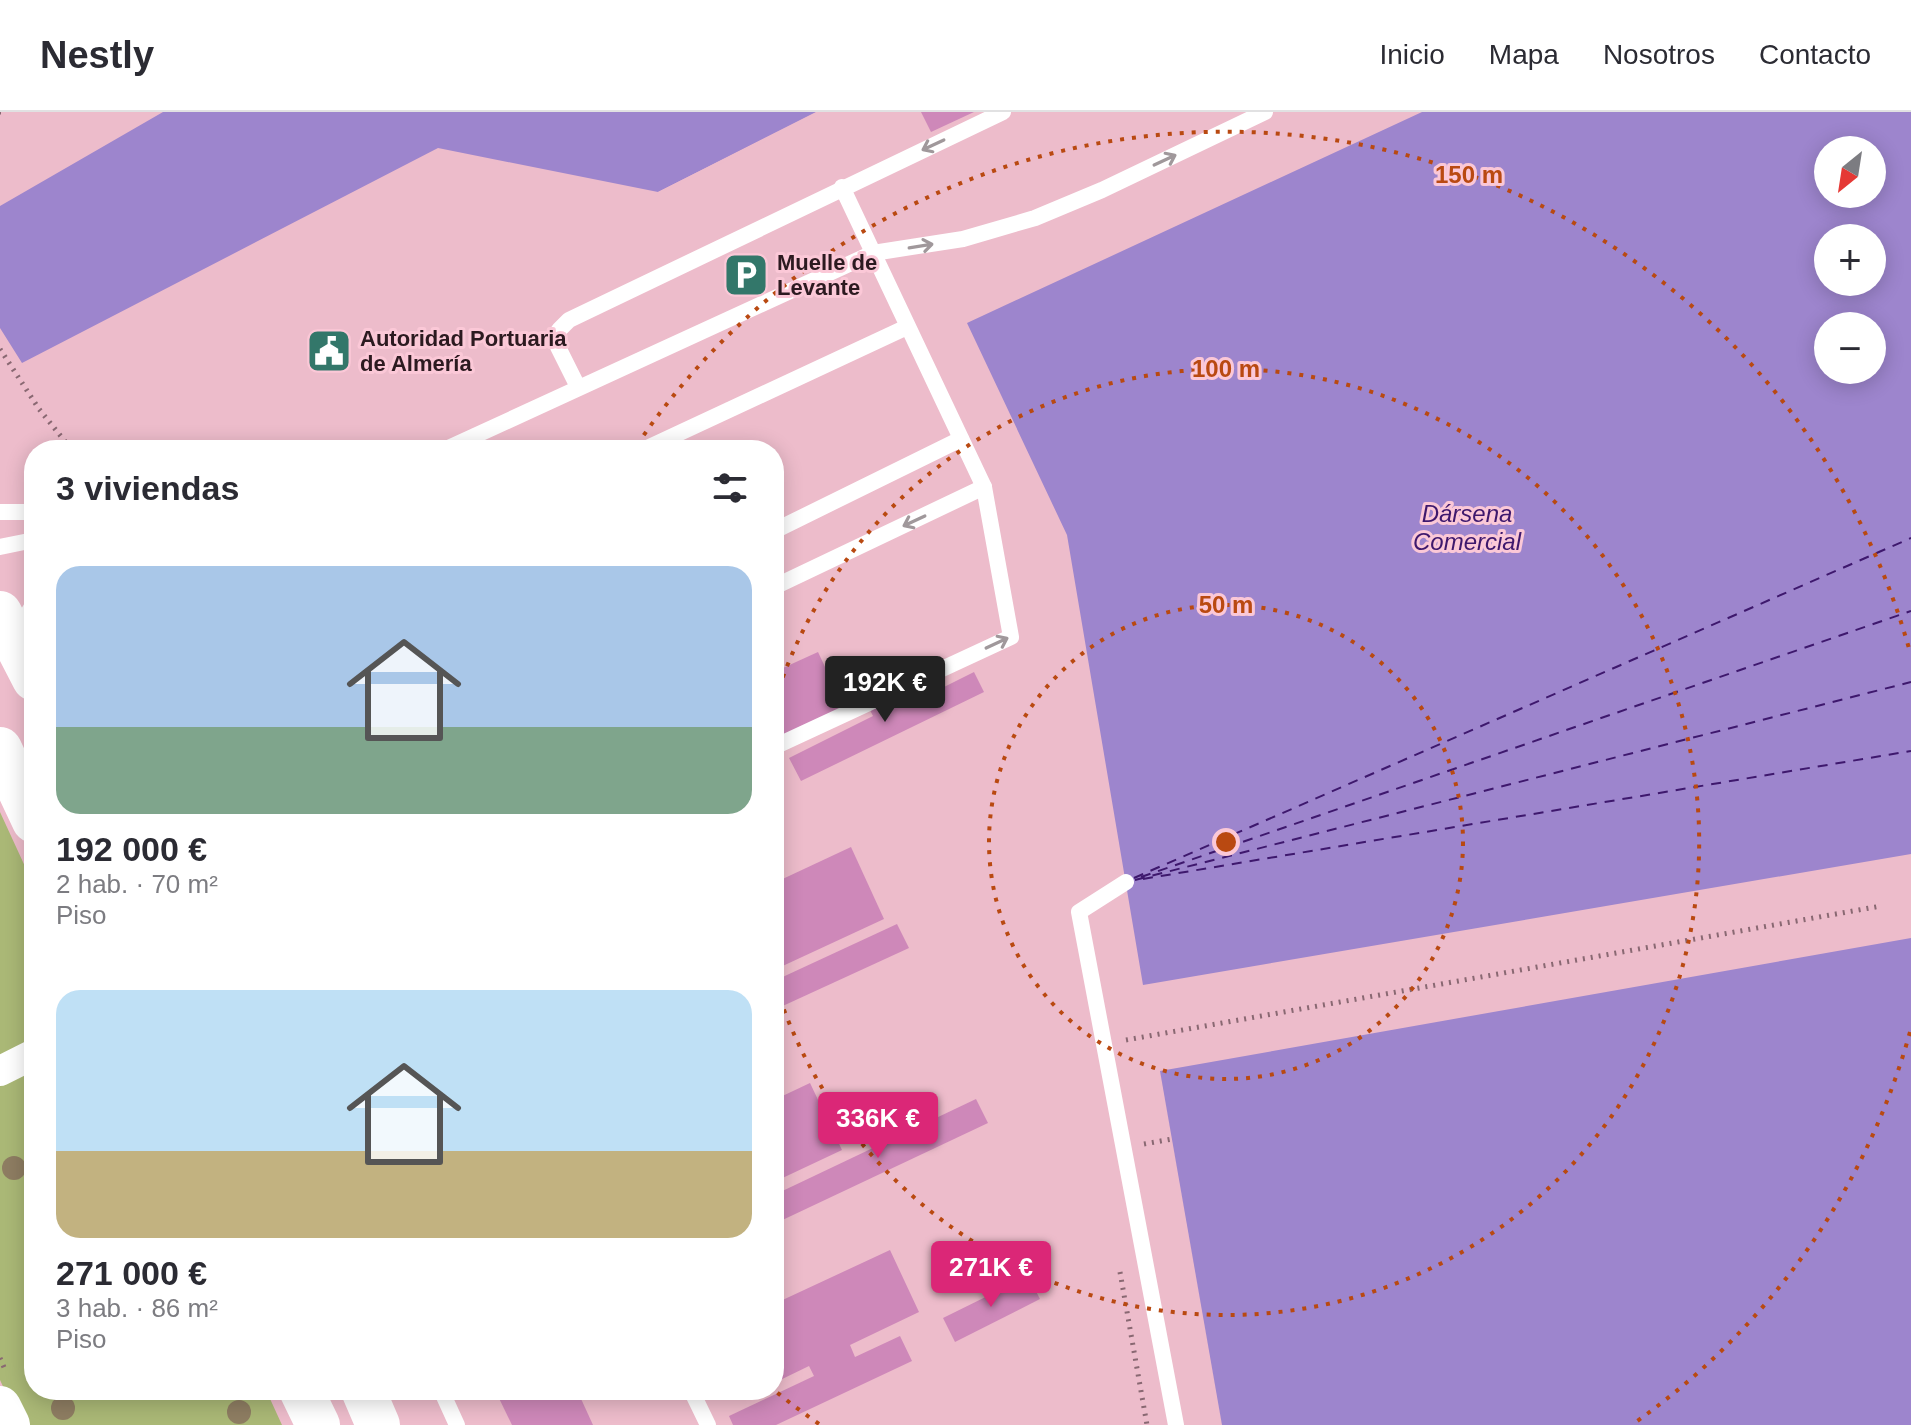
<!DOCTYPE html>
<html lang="es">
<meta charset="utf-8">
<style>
:root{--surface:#fff;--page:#f7f7f7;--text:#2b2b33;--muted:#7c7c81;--line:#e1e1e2;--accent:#db2777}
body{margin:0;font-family:Arial,sans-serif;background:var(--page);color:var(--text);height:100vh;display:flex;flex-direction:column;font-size:30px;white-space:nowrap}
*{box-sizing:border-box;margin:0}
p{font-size:26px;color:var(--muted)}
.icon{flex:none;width:44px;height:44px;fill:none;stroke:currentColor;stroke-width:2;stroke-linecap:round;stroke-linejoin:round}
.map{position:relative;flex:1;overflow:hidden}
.details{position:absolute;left:24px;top:328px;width:760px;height:960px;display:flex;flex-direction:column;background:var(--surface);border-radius:32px;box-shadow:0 4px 20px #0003}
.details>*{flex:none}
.needle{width:52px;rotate:210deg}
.fabs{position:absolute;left:1814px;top:24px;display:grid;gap:16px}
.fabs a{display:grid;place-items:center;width:72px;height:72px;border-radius:50%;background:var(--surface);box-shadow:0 4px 20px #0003;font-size:40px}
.price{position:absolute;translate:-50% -68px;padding:0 18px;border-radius:8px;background:var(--accent);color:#fff;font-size:26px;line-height:52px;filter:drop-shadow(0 2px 4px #0008)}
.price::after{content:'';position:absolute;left:50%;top:48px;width:24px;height:18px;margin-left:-12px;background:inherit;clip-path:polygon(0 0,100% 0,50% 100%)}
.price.current{background:#222;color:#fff}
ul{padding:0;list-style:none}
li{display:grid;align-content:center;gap:16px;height:424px;padding:0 32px}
li span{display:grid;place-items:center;height:248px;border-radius:24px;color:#555}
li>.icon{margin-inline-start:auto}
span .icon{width:144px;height:144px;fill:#fffc;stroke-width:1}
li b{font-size:34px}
h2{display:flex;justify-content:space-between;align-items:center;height:96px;padding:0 32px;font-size:34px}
header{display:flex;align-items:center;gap:48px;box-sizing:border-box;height:112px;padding:0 40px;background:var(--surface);border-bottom:2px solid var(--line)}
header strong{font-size:38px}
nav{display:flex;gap:44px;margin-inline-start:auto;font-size:28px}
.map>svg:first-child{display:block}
.green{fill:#aab876}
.water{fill:#9d85cd;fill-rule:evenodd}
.pier{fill:#edbccb}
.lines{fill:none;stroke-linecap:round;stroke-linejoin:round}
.ferry{stroke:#3e186d;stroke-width:2;stroke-dasharray:10 8;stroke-linecap:butt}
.building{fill:#ce88b9}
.path{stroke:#896872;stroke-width:5;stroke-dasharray:2 6;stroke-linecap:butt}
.service{stroke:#fff;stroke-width:16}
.minor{stroke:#fff;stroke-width:30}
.secondary{stroke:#fff;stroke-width:42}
.trunk{stroke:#fff;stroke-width:44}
.tree{fill:#8e7d62}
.oneway{stroke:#a0989b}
.ring{fill:none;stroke:#b94911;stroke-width:4;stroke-dasharray:4 8}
.labels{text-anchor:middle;stroke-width:6;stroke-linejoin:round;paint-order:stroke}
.poi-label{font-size:22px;font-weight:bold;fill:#2c1a20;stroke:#fbc8d7;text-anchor:start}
.water-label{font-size:24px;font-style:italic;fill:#3e186d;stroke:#fbc8d7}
.centre{fill:#b94911;stroke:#fbc8d7;stroke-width:4}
.ring-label{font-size:24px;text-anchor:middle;font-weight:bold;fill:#b94911;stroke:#fbc8d7;stroke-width:6;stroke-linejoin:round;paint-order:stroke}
</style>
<header>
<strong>Nestly</strong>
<nav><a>Inicio</a><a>Mapa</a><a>Nosotros</a><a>Contacto</a></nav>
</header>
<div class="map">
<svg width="1911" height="1313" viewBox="0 0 1911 1313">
<rect width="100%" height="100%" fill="#edbccb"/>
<polygon class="green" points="0,700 34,774 34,1278 266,1278 282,1313 21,1313 0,1268"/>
<g class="water">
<polygon points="163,0 816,0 658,80 438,36 22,251 0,216 0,94"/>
<path d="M 1422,0 L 1911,0 L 1911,742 L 1143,873 L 1067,423 L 967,211 ZM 1828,38 L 1872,38 L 1872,82 L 1828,82 ZM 1828,126 L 1872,126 L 1872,170 L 1828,170 ZM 1828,214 L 1872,214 L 1872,258 L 1828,258 Z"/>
<polygon points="1911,826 1911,1313 1222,1313 1160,959"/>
</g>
<polygon class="pier" points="817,0 820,0 818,4 656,83 658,80"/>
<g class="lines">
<g class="ferry">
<polyline points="1141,765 1911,499"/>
<polyline points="1134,766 1911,426"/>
<polyline points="1143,767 1911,639"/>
<polyline points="1135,768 1911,570"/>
</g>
</g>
<g class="building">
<polygon points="921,0 974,0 931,20"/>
<polygon points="818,540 849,606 774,641 774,560"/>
<polygon points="974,560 984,580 801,669 789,646 873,604 868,594 913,572 920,587"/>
<polygon points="851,735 884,807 774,858 774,771"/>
<polygon points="897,812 909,836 774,898 774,869"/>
<polygon points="810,971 842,1038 774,1070 774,988"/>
<polygon points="976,987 988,1011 774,1112 774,1083"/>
<polygon points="890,1138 919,1200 850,1233 855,1245 900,1224 912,1249 776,1313 733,1313 729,1304 814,1264 809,1254 774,1271 774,1192"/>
<polygon points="1028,1164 1040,1187 955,1230 943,1206"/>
<polygon points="495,1278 577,1278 593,1313 512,1313"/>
</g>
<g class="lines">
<g class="path">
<polyline points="0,0 1,0"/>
<polyline points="0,237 39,297 72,338"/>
<polyline points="1126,928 1881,794"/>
<polyline points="1144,1032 1172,1027"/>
<polyline points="1120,1160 1147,1313"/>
<polyline points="0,1246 6,1260"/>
</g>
<g class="service">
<polyline points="578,275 558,235 559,218 569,208 1003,0"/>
<polyline points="444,338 873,141 963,127 1035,106 1102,78 1265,0"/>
<polyline points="643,338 907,215"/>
<polyline points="0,400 34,400"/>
<polyline points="774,419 961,327"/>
<polyline points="0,435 34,428"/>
<polyline points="774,475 984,375"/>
<polyline points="16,521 34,491"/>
<polyline points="774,635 1011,525 984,375 842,75"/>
<polyline points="1126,770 1079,800 1176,1313"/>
<polyline points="441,1278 457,1313"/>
<polyline points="691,1278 708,1313"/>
</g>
<polyline class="minor" points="0,959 34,942"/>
<polyline class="secondary" points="0,1295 9,1313"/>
<g class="trunk">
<polyline points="0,501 34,567"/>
<polyline points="0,637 34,709"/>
<polyline points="301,1278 318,1313"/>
<polyline points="363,1278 378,1313"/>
</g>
</g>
<g class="tree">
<circle cx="14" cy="1056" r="12"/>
<circle cx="63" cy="1296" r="12"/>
<circle cx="239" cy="1300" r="12"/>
</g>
<defs><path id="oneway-shaft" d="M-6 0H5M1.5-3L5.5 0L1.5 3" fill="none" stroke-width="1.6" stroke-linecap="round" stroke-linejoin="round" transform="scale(2)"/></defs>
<g class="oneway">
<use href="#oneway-shaft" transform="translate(933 33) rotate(155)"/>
<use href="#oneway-shaft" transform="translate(1165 48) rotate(-25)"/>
<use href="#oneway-shaft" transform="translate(921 134) rotate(-9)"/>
<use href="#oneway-shaft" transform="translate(914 409) rotate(155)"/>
<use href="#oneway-shaft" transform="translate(997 531) rotate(-25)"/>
</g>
<g class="ring">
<circle cx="1226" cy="730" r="237"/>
<path d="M775 588A473 473 0 1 1 775 872"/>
<path d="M1910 920A710 710 0 0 1 1633 1312M819 1312A710 710 0 0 1 774 1278M637 333A710 710 0 0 1 1910 540"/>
</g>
<defs>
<g id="parking-square" transform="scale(2.3)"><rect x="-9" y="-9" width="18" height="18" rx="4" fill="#33776a" stroke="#fbc8d7"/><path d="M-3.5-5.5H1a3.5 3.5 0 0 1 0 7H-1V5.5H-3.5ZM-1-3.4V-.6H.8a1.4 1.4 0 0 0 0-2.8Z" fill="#fff"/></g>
<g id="civic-square" transform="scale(2.3)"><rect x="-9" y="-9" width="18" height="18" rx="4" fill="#33776a" stroke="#fbc8d7"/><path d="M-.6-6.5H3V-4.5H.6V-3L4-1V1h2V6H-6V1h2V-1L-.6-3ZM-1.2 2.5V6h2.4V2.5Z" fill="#fff"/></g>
</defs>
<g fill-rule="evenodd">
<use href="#parking-square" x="746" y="163"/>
<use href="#civic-square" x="329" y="239"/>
</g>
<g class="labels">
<g class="poi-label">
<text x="777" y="158">Muelle de<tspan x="777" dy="25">Levante</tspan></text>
<text x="360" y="234">Autoridad Portuaria<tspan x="360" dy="25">de Almería</tspan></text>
</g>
<g class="water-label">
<text x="1467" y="410">Dársena<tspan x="1467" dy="28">Comercial</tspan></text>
</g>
</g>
<circle cx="1226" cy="730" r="12" class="centre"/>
<g class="ring-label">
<text x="1469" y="71">150 m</text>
<text x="1226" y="265">100 m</text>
<text x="1226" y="501">50 m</text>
</g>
</svg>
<div class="fabs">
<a><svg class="needle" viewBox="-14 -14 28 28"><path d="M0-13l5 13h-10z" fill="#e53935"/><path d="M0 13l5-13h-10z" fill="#7c7c81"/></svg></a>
<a>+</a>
<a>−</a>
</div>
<b class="price current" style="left:885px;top:612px">192K €</b>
<b class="price" style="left:878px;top:1048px">336K €</b>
<b class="price" style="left:991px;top:1197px">271K €</b>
<section class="details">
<h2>3 viviendas<svg class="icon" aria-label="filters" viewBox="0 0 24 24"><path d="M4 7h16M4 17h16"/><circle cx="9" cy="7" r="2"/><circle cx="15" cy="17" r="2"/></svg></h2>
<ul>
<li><span style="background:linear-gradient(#a9c7e8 65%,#7fa58c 0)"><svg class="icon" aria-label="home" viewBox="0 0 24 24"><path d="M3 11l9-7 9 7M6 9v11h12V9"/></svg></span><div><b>192 000 €</b><p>2 hab. · 70 m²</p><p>Piso</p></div></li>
<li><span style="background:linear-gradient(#bfe0f5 65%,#c2b280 0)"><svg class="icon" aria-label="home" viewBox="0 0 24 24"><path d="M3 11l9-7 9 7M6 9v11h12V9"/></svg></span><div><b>271 000 €</b><p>3 hab. · 86 m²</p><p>Piso</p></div></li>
</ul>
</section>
</div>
